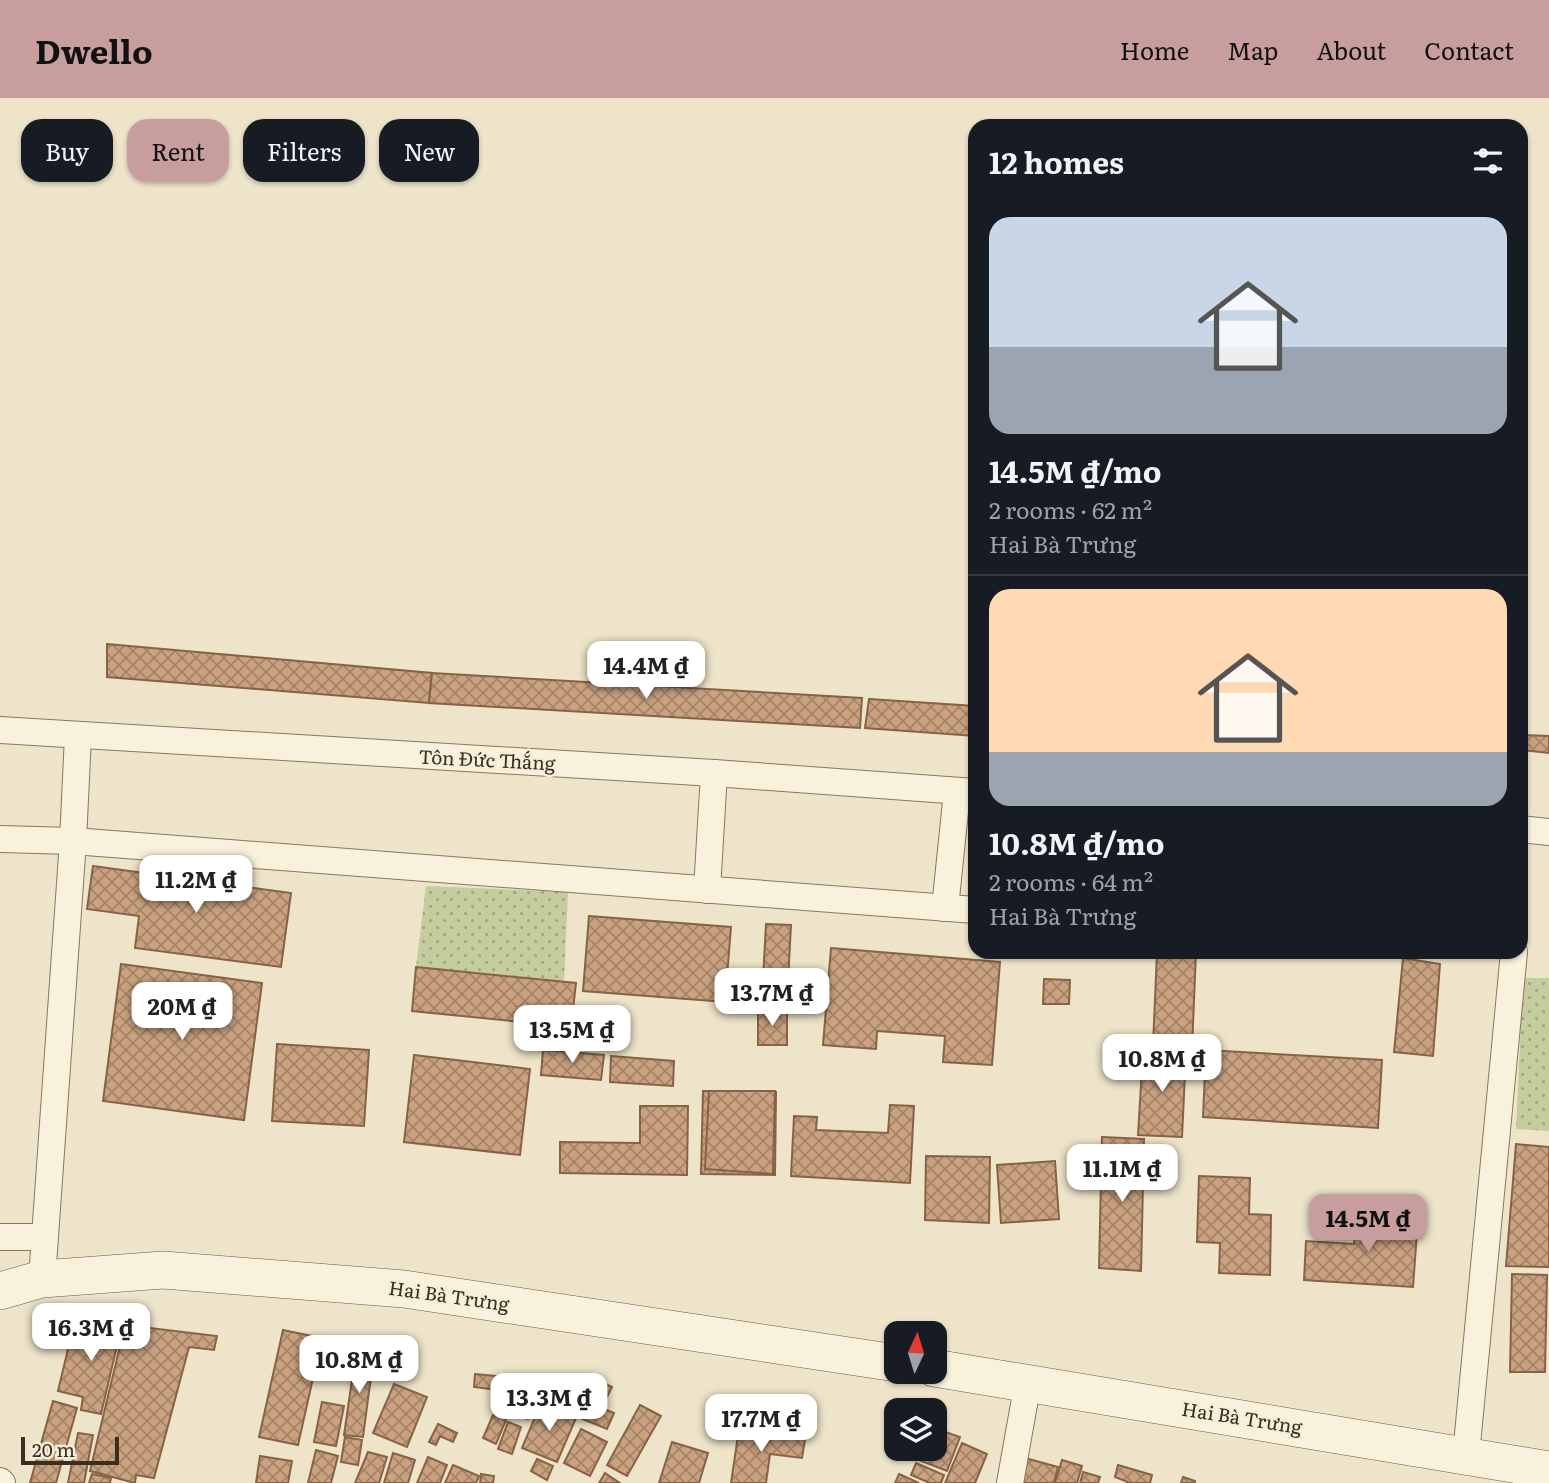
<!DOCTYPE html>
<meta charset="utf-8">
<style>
:root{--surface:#171b24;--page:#242831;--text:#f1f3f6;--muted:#9ea1a6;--line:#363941;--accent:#c89d9d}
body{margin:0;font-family:Literata,serif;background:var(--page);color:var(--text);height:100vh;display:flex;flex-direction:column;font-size:26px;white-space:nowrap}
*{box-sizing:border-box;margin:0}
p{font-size:23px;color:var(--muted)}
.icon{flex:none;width:38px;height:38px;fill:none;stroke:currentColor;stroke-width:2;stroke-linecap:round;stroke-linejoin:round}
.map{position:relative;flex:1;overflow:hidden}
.details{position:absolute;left:968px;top:21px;width:560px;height:840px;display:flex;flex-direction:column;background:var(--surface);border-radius:21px;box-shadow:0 2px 5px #0004}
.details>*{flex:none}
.guide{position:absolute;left:21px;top:21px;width:665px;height:63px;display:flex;gap:14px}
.needle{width:46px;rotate:4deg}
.buttons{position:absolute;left:884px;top:1223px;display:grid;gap:14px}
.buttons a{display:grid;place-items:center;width:63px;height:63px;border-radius:14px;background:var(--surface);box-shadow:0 2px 5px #0004;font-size:35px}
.scale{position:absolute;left:21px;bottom:18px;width:98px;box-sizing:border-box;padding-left:7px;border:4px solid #3a2e21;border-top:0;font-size:19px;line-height:24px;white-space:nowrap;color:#3a2e21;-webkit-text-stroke:5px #f5eed9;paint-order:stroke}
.price{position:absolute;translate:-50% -60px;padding:0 16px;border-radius:14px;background:#fff;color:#222;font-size:23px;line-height:46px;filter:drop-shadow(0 2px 4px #0008)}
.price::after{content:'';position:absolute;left:50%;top:42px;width:21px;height:16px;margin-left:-10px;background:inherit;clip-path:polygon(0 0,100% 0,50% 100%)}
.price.selected{background:var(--accent);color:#111}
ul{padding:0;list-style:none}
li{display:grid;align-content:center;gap:14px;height:371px;padding:0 21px}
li+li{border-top:2px solid var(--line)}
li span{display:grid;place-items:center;height:217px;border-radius:21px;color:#555}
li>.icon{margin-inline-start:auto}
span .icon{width:126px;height:126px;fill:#fffc;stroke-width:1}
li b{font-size:30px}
h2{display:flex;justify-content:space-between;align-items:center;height:84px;padding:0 21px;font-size:30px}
.pill{padding:0 24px;border-radius:21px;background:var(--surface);box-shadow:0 2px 5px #0004;font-size:24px;line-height:63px}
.pill.selected{background:var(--accent);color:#111}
header{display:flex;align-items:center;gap:42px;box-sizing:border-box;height:98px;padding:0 35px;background:var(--accent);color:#111}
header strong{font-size:33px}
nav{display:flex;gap:38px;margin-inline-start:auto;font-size:24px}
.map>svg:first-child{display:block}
.park{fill:url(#park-dots)}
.building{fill:url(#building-cross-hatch);stroke:#886245;stroke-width:2}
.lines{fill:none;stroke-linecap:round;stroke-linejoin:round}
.street-casing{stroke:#89775e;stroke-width:28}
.secondary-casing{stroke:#6b5841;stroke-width:38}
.street{stroke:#f8f1dc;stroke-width:26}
.secondary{stroke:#f8f1dc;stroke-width:37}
.labels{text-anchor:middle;stroke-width:5;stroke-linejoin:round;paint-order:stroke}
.street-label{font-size:19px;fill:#3a2e21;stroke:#f5eed9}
</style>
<header>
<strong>Dwello</strong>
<nav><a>Home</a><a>Map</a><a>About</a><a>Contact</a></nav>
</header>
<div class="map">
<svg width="1549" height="1385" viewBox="0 0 1549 1385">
<defs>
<pattern id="park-dots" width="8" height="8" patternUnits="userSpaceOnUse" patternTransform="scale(1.75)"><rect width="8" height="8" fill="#c5cc9d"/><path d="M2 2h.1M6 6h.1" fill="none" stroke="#a1a680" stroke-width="1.8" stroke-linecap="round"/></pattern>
<pattern id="building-cross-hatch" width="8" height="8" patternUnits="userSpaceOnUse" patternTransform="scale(1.75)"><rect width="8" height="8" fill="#caa280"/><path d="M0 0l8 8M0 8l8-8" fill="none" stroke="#a58468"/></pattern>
</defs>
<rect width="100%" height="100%" fill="#ede4c9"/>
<g class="park">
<polygon points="426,788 568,794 564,883 416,869"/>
<polygon points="1523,880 1549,880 1549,1033 1516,1031"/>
</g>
<g class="building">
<polygon points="107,546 432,575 429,605 107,579"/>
<polygon points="432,575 862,600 860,630 429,605"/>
<polygon points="869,601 975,608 975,638 865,630"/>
<polygon points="1521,637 1549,638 1549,655 1521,652"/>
<polygon points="93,768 291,795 281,869 135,850 139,818 87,811"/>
<polygon points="589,818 731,829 725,904 583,893"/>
<polygon points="766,826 791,827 788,883 763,882"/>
<polygon points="831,850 1000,864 992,967 943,964 945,938 877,933 876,951 823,947"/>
<polygon points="1157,854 1196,854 1192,951 1153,948"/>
<polygon points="1403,860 1440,866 1433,958 1394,954"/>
<polygon points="121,866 262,885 244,1022 103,1003"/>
<polygon points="416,869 576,885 571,929 412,913"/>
<polygon points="1044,881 1070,882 1069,906 1043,906"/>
<rect x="758" y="912" width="29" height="35"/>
<polygon points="277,946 369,952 364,1028 272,1023"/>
<polygon points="543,952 604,957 601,982 541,977"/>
<polygon points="1206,952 1382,962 1378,1030 1203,1019"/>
<polygon points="1143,953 1186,955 1182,1039 1138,1037"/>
<polygon points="414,957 530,971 520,1057 404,1044"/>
<polygon points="611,958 674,963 673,988 610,984"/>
<polygon points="703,993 776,994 775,1077 701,1076"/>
<polygon points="709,993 775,993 773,1076 705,1071"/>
<polygon points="890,1007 914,1008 910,1085 791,1078 794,1018 817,1019 816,1032 888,1035"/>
<polygon points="640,1008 688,1008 687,1077 560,1075 560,1044 640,1045"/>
<polygon points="1102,1039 1144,1041 1141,1173 1099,1170"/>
<polygon points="1516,1046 1549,1049 1549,1169 1506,1168"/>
<polygon points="926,1058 990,1059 989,1125 925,1122"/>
<polygon points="1055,1063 1059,1121 1001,1125 997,1067"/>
<polygon points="1199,1078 1250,1080 1249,1116 1271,1117 1270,1177 1219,1175 1220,1145 1197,1144"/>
<polygon points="1356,1116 1418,1121 1413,1189 1304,1182 1306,1143 1354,1146"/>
<polygon points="1512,1176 1547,1177 1545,1274 1510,1274"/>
<polygon points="103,1217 123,1222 101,1316 81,1312 83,1299 58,1293 74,1226 100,1232"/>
<polygon points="125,1227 217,1238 214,1252 189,1249 154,1380 136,1377 135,1385 90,1373"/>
<polygon points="283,1232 322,1240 298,1347 259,1339"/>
<polygon points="335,1246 354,1250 351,1266 332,1262"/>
<polygon points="356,1254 374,1256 363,1339 344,1337"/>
<polygon points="475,1276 506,1279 504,1293 474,1289"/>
<polygon points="538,1277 552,1284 545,1299 530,1293"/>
<polygon points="515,1281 529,1286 525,1298 535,1301 528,1321 496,1310 502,1295 509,1298"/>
<polygon points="597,1282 612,1289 604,1305 589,1298"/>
<polygon points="394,1286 427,1299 407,1349 373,1335"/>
<polygon points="53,1303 77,1310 56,1385 30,1385"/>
<polygon points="322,1304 344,1308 336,1348 314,1344"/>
<polygon points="587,1304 614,1315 607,1331 580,1320"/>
<polygon points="541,1305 576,1320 557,1364 522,1350"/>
<polygon points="640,1307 661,1318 627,1378 607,1367"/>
<polygon points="493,1317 506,1322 496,1346 483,1340"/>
<polygon points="508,1324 521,1329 512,1356 498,1351"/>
<polygon points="438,1326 457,1335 453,1344 440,1338 436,1347 429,1344"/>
<polygon points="934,1330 960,1339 947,1373 916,1361 920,1351 934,1351"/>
<polygon points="581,1331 607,1344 590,1378 564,1365"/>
<polygon points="739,1331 805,1341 802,1360 770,1356 766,1385 731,1385"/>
<polygon points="78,1335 93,1337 84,1385 68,1385"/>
<polygon points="345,1339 362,1342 358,1367 341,1364"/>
<polygon points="672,1344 708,1355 699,1385 659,1385"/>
<polygon points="962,1345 987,1356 975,1385 945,1385"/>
<polygon points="316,1352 338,1358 331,1385 308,1385"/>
<polygon points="368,1354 387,1359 379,1385 355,1385"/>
<polygon points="393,1355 415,1362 408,1385 384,1385"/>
<polygon points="260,1358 292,1363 288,1385 256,1385"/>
<polygon points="428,1359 447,1367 440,1385 417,1385"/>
<polygon points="1025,1360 1058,1369 1054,1385 1017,1385"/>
<polygon points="537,1361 553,1368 547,1382 531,1373"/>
<polygon points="1062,1362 1082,1368 1077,1385 1055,1385"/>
<polygon points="916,1365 944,1377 941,1385 930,1385 911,1377"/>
<polygon points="453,1367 479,1378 476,1385 445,1385"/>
<polygon points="1118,1367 1152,1377 1150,1385 1130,1385 1115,1379"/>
<polygon points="1083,1374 1100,1379 1098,1385 1080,1385"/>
<polygon points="605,1375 620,1385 599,1385"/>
<polygon points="92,1376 111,1380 110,1385 89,1385"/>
<polygon points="481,1376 494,1378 493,1385 480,1385"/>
<polygon points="899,1376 919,1385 895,1385"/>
<polygon points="1183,1379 1195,1383 1195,1385 1181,1385"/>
</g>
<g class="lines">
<g class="street-casing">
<g id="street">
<polyline points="0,632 714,675 975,694"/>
<polyline points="1521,731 1549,734"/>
<polyline points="0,741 73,743 975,812"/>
<polyline points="707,792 714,675"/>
<polyline points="945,810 957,694"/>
<polyline points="0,1139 45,1139"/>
<polyline points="42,1181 73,743 78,638"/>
<polyline points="1466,1357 1514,854"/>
<polyline points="0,1383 2,1385"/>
<polyline points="1010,1385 1028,1284"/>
</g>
</g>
<g class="secondary-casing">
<g id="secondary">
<polyline points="0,1193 42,1181 163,1172 404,1191 896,1265"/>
<polyline points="934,1270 1549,1372"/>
</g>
</g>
<use href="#street" class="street"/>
<use href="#secondary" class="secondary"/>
</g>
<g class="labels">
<g class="street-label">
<text transform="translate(487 662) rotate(3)" y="7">Tôn Đức Thắng</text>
<text transform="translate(449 1198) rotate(8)" y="7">Hai Bà Trưng</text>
<text transform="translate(1242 1320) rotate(9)" y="7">Hai Bà Trưng</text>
</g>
</g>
</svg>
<div class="buttons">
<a><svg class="needle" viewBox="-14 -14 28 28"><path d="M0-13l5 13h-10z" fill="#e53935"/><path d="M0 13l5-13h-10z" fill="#9ea1a6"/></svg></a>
<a><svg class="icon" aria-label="layers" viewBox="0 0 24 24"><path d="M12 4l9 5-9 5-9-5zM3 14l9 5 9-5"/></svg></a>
</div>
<div class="scale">20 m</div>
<b class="price" style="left:646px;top:603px">14.4M ₫</b>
<b class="price" style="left:196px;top:817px">11.2M ₫</b>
<b class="price" style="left:772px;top:930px">13.7M ₫</b>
<b class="price" style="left:182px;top:944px">20M ₫</b>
<b class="price" style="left:572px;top:967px">13.5M ₫</b>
<b class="price" style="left:1162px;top:996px">10.8M ₫</b>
<b class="price" style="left:1122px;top:1106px">11.1M ₫</b>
<b class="price selected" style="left:1368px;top:1156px">14.5M ₫</b>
<b class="price" style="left:91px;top:1265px">16.3M ₫</b>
<b class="price" style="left:359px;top:1297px">10.8M ₫</b>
<b class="price" style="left:549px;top:1335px">13.3M ₫</b>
<b class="price" style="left:761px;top:1356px">17.7M ₫</b>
<div class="guide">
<a class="pill">Buy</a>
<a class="pill selected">Rent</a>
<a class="pill">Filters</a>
<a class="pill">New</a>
</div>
<section class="details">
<h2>12 homes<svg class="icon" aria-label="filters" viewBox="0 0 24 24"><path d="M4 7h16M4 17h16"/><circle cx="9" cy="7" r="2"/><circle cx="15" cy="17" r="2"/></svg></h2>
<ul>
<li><span style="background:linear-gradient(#c9d6e8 60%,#9aa5b1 0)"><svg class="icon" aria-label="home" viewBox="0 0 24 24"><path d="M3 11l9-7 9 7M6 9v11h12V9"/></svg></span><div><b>14.5M ₫/mo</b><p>2 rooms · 62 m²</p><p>Hai Bà Trưng</p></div></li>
<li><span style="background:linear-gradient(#ffd9b3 75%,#9aa5b1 0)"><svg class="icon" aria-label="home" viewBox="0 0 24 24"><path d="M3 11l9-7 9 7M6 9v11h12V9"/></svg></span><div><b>10.8M ₫/mo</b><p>2 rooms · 64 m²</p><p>Hai Bà Trưng</p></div></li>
</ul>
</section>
</div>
